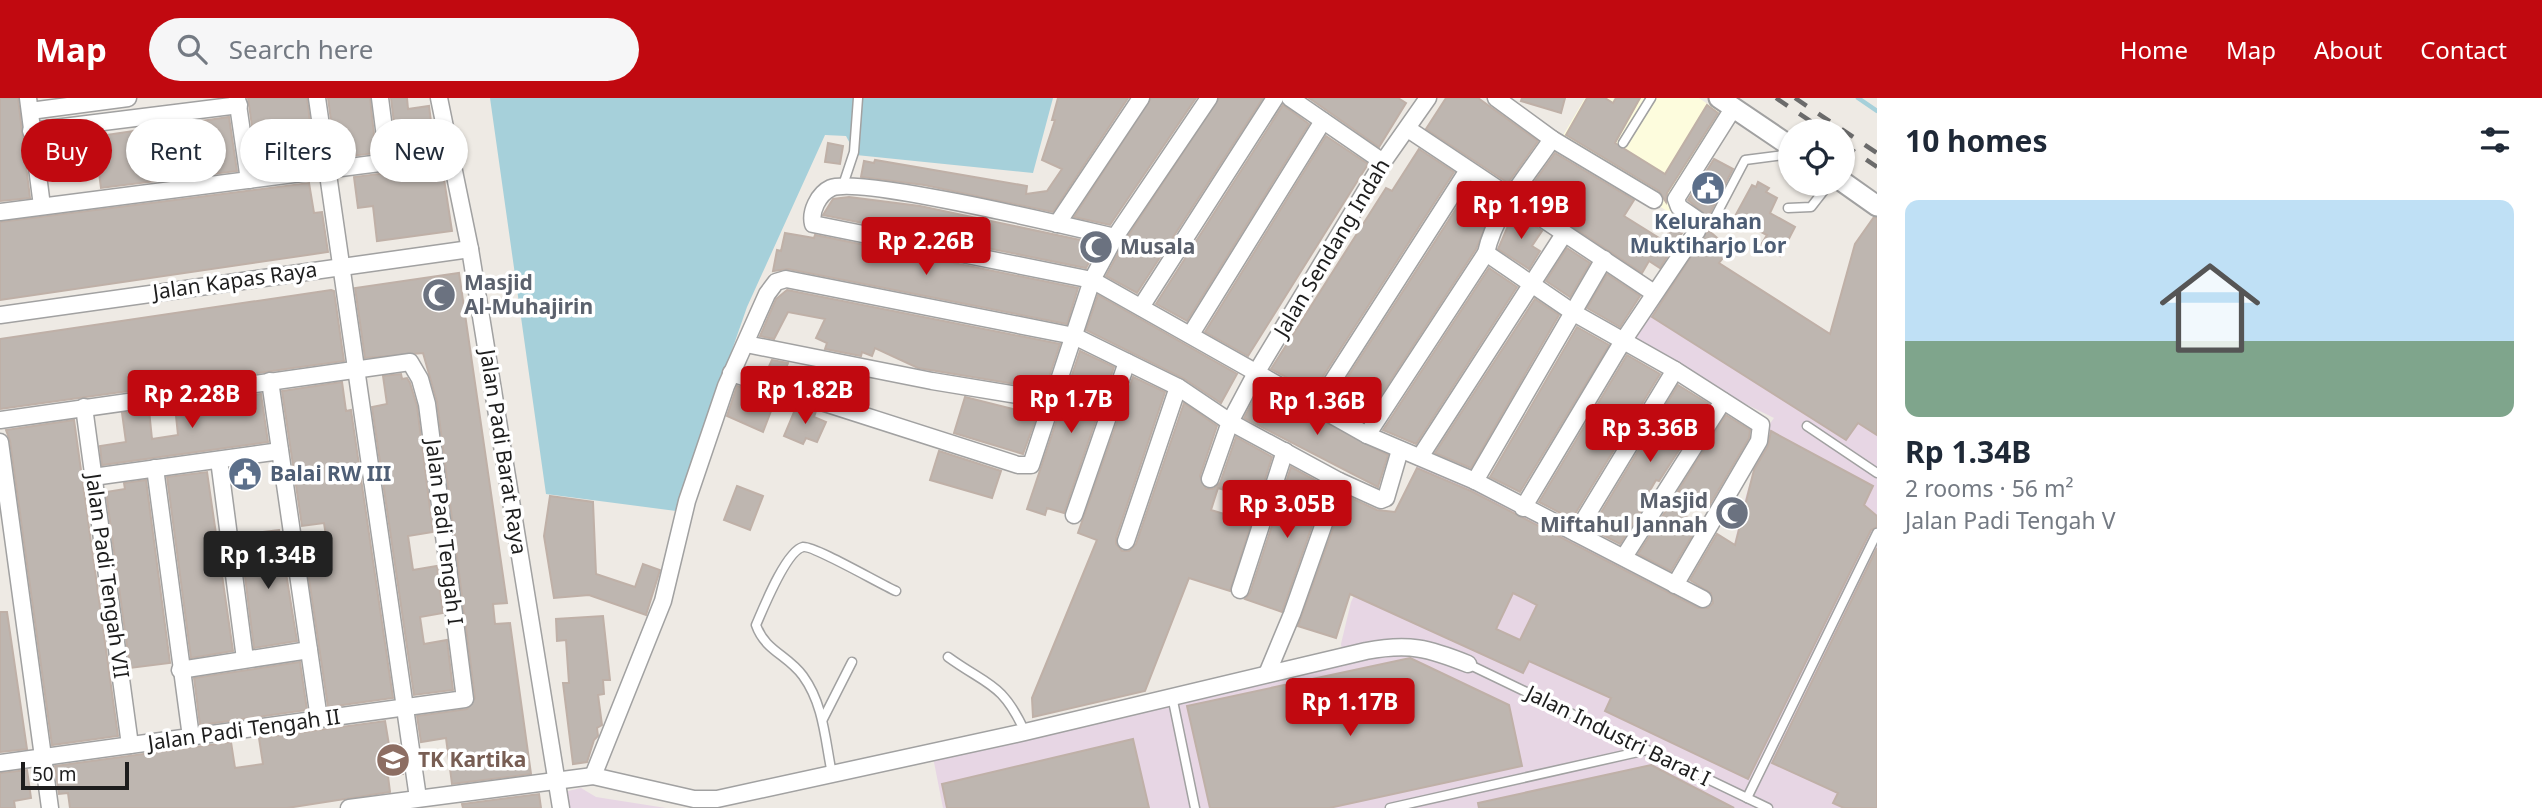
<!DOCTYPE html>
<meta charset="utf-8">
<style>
:root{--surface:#fff;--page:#f6f6f7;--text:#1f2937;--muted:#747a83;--accent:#c10910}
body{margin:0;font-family:"Noto Sans",sans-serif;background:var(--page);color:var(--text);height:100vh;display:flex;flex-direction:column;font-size:26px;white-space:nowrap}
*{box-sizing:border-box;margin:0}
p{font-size:23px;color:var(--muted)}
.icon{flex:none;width:38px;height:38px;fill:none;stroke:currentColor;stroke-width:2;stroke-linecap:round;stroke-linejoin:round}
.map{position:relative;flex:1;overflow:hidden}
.sheet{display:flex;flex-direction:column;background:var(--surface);width:665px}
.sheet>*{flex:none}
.top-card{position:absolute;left:21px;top:21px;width:665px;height:63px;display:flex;gap:14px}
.fabs{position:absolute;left:1778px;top:21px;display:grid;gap:14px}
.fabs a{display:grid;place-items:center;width:77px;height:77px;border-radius:50%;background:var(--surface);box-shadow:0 2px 5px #0004;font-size:35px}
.scale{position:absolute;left:21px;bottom:18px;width:108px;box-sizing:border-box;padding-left:7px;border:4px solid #1d1d1d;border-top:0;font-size:19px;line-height:24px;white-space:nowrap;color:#1d1d1d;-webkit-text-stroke:5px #fff;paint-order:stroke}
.price{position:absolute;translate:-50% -60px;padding:0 16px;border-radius:7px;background:var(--accent);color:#fff;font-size:23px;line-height:46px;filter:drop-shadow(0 2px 4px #0008)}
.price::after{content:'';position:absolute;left:50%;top:42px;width:21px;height:16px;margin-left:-10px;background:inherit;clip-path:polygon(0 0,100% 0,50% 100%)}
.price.current{background:#222;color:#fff}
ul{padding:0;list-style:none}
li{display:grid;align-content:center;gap:14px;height:371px;padding:0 28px}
li span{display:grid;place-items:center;height:217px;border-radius:14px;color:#555}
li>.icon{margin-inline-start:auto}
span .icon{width:126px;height:126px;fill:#fffc;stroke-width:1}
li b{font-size:30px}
h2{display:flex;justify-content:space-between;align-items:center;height:84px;padding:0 28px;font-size:30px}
.chip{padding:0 24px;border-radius:32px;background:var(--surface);box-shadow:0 2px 5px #0004;font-size:24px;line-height:63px}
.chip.current{background:var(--accent);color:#fff}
header{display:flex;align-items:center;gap:42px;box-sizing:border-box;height:98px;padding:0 35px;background:var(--accent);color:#fff}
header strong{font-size:33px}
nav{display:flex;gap:38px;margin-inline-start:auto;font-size:24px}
.search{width:490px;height:63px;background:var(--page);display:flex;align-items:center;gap:18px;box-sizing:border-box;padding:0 24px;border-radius:38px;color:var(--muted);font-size:26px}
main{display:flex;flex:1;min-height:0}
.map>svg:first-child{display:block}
.industrial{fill:#e7d6e4}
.education{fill:#fdfcdd}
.water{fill:#a6d0da}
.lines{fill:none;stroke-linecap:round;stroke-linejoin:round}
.stream{stroke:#a6d0da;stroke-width:4.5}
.building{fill:#beb6b0;stroke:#bfb0a7;stroke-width:2;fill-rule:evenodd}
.service-casing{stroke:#a1a1a1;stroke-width:11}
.minor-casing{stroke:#a1a1a1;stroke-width:19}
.tertiary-casing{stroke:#a1a1a1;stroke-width:23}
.service{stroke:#fff;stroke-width:8}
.minor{stroke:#fff;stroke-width:16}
.tertiary{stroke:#fff;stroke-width:19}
.rail{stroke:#6b6b6b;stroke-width:4.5;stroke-dasharray:14 14;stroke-linecap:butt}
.labels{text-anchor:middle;stroke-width:7;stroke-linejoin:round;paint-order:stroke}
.service-label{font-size:21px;font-weight:bold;fill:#4e5e75;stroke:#fff}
.worship-label{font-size:21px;font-weight:bold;fill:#5b616d;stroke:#fff;text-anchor:start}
.street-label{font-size:21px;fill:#1d1d1d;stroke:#fff}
.education-label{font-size:21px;font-weight:bold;fill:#785e54;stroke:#fff;text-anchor:start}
</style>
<header>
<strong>Map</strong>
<div class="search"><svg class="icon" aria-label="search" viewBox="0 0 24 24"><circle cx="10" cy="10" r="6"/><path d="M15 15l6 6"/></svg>Search here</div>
<nav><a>Home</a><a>Map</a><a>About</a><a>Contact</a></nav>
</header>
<main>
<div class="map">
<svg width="1877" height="710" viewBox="0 0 1877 710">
<rect width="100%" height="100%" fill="#eeeae4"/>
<g class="industrial">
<polygon points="1877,128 1877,710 943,710 933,659 1343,562 1341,546 1351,504 1419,364 1720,511 1742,411 1766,331 1774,320 1689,278 1629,243 1690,147 1830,235 1855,146"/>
<polygon points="581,690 596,699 666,710 567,710 564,694"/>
</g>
<polygon class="education" points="1585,0 1614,0 1613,4 1615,0 1699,0 1728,20 1672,116 1558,46"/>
<polygon class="water" points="490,0 1053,0 1033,75 856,57 846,38 825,37 747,209 676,413 546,396"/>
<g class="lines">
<polyline class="stream" points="1858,0 1877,13"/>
</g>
<g class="building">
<polygon points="0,0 18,0 30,100 0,103"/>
<polygon points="248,0 307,0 315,63 258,70"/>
<polygon points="328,0 370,0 376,55 336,60"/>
<polygon points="391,0 407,0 408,11 429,8 434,47 397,52"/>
<polygon points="1058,0 1128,0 1053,114 924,87 861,79 864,63 874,65 875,62 1027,88 1026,96 1047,93 1062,71 1042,62 1055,22 1052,22"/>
<polygon points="1151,0 1196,0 1110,127 1074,119"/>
<polygon points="1219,0 1263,0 1137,195 1106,178 1124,144"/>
<polygon points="1309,0 1398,0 1406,5 1379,49"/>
<polygon points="1446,0 1478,0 1538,43 1508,85 1426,31"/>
<polygon points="1522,0 1565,0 1561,15 1521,3"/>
<polygon points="1587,0 1605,0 1613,5 1616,0 1640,0 1615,45 1665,76 1707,7 1718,15 1667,95 1666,104 1659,93 1566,37"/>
<polygon points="1283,7 1309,26 1187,223 1156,206"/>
<polygon points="229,19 237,73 101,90 99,75 92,69 48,75 45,46"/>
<polygon points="1326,38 1368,66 1248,258 1205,234"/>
<polygon points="828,45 843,48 840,66 825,64"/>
<polygon points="1419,51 1454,74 1313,294 1271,271 1386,90 1392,93"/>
<polygon points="1555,55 1634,102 1624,118 1664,143 1677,120 1687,127 1660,170 1649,163 1642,175 1525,97"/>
<polygon points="1714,61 1733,71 1708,119 1688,102"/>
<polygon points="442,68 452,133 377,143 373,108 358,110 354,79"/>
<polygon points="1758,84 1769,90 1766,94 1777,100 1770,115 1795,129 1780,158 1761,147 1767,137 1734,120 1752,87 1756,89"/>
<polygon points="309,85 314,115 322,114 328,154 0,202 0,124"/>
<polygon points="1472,86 1497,103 1476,151 1364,323 1331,305"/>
<polygon points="849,99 920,108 1099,146 1086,170 823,117 833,101"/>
<polygon points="1514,114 1542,133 1532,148 1540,153 1529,171 1498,151"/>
<polygon points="1874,119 1877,120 1877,337 1858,325 1846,342 1652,219 1708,132 1730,151 1719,165 1830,236 1855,146"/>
<polygon points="785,135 814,140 815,137 1078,190 1067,226 788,171 773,173 777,152 781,153"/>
<polygon points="1567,150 1590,165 1570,199 1546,183"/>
<polygon points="1489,170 1517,189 1416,346 1383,332"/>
<polygon points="459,175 507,505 493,506 495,526 510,525 531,676 452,686 446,640 421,644 417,618 467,611 475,600 437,304 423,255 365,260 355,190"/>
<polygon points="1607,176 1640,198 1620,229 1587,210"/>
<polygon points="331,192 334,193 344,263 0,311 0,241"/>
<polygon points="787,192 1060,246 1045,291 918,270 875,250 872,258 862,254 861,258 825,251 827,245 816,240 825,221 788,214 774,241 760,238 776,201"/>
<polygon points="1098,197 1237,276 1221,305 1183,280 1086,232"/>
<polygon points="1535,201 1559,217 1471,370 1435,355"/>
<polygon points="1577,229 1609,247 1520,394 1490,379"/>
<polygon points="1080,253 1114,269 1064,415 1047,410 1045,417 1027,411"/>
<polygon points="1627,257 1660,276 1572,421 1539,404"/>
<polygon points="772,262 788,265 782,280 766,275"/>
<polygon points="817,271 853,278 844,300 811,286"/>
<polygon points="401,276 402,281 407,280 410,285 417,308 433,434 408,438 413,472 437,468 443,515 420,519 424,546 447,542 453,592 414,597 372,309 387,306 383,278"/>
<path d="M 1133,279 L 1165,294 L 1116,440 L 1116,446 L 1122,453 L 1129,453 L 1136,446 L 1184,305 L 1217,328 L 1200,378 L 1206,391 L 1213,391 L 1220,385 L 1236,339 L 1272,359 L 1230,493 L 1189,480 L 1145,593 L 1033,619 L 1032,600 L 1097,442 L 1078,435 ZM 1218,390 L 1241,397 L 1234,419 L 1211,412 Z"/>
<polygon points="342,284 346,313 351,312 393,600 328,609 305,454 328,451 324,425 302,428 282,293"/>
<polygon points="1678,287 1709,306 1659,383 1656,382 1648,396 1651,398 1620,446 1591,431"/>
<polygon points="737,288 776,300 763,334 727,318"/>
<polygon points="1260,289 1388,357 1378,389 1244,320"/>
<polygon points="261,296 268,344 102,367 100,348 126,344 122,315 149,312 152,341 178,337 175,308"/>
<polygon points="965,299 1037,317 1023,356 954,335"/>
<polygon points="797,307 816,313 814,319 826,324 817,344 806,340 803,346 784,338"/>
<polygon points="1726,317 1750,332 1749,340 1709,408 1678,393"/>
<polygon points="74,322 118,638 52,647 10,343 6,332"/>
<path d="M 1771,333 L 1873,388 L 1864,407 L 1877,418 L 1877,429 L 1871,432 L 1748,681 L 1605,613 L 1611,600 L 1529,563 L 1523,575 L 1350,496 L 1336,540 L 1298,528 L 1345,397 L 1377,412 L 1395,414 L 1417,370 L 1471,393 L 1698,510 L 1708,510 L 1713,505 L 1711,495 L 1690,482 L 1717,436 L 1735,447 L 1754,372 L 1768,348 ZM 1513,495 L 1537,507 L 1520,542 L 1496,531 Z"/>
<polygon points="939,353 1001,373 992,400 930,382"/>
<polygon points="1291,369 1326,388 1282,514 1245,501 1250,495"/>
<polygon points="207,374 233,553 191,560 167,379"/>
<polygon points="146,382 170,565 130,570 106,394 125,391 124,385"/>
<polygon points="737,388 763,398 750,432 724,422"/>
<polygon points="550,398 593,404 596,476 635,489 643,466 660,472 646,517 589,497 554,500 544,438"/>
<polygon points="1669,408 1699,426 1671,473 1638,456"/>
<polygon points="279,432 297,543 254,550 241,447 256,445 254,435"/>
<polygon points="1877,450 1877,710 1844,710 1833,705 1838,695 1772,665"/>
<polygon points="0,514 7,514 27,651 0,654"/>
<polygon points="603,518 610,582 603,582 604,596 598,597 602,627 597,630 598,638 594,642 587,664 573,666 563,585 569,585 566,542 557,543 556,521"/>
<polygon points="1410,560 1509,607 1522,668 1329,710 1210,710 1187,608"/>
<polygon points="300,564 307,612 200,627 194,580"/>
<polygon points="385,623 389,647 399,646 403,676 388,678 390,694 287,710 70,710 68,695 59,696 55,668 231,644 235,670 263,666 259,640"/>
<polygon points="1133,641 1149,710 947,710 942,686"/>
<polygon points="1651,667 1734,710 1479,710 1478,705"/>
<polygon points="27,672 31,700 14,703 15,710 0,710 0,675"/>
<polygon points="539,696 541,710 463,710 462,706"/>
</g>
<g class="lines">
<g class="service-casing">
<g id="service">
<polyline points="1623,45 1651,0"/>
<polyline points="843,87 854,54 858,0"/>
<polyline points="1788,110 1811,109 1829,86"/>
<polyline points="1714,121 1745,62 1784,57 1790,51"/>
<polyline points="1807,328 1877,375"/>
<path d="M 948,559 C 988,588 1002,584 1025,634"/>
<polyline points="1468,566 1768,710"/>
<polyline points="1172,598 1195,710"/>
<polyline points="823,621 852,564"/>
<path d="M 832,676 C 825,642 824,607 803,578 C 788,557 765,553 756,527 C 763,511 786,453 803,449 C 813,447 880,486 896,493"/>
<polyline points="1747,700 1877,435"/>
<polyline points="1390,710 1647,652"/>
</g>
</g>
<g class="minor-casing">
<g id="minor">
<polyline points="28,0 42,108"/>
<polyline points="237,0 249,82"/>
<polyline points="317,0 418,700"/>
<polyline points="380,0 388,62"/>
<polyline points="439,0 470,151 561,710"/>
<polyline points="1290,0 1383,64"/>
<polyline points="30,13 128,0"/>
<polyline points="1408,31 1654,195"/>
<polyline points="31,33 239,7"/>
<polyline points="1552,41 1654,102"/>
<polyline points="0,114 450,56"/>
<polyline points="1057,126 1141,0"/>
<path d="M 1115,139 C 1072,129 859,78 831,90 C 818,96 810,114 813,126 L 1092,182 L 1367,337 L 1475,383 L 1703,501"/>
<polyline points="1486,155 1574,215 1675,272 1761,327 1759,343 1675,487"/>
<polyline points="1141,209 1275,0"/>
<polyline points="0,217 470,151"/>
<polyline points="1191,236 1323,23"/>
<polyline points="746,246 932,283 1053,303"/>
<polyline points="731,275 1018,367 1031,367 1092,182 1115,139 1209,0"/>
<polyline points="270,283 319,621"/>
<polyline points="84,309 130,647"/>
<polyline points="1316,309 1468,72"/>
<polyline points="0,322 410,264 420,281 427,306 465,601 0,665"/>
<path d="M 1367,337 L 1486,155 C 1495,113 1528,77 1552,41 L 1496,0"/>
<polyline points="0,344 50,710"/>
<polyline points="1420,359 1564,136"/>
<polyline points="219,362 245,561"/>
<polyline points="155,370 191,639"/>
<polyline points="93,379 280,353"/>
<polyline points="1210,381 1230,324 1256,275 1383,64 1428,0"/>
<polyline points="1339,383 1381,402 1386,400 1400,352"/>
<polyline points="1475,383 1604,161"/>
<polyline points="1523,410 1623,243 1697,133 1698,122 1679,109 1676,101 1734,9"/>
<polyline points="1074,417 1127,264"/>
<polyline points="1576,435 1675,272"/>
<polyline points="1126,443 1178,289"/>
<polyline points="1624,459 1723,303"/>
<polyline points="1240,492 1285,353"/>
<polyline points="180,572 309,552"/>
<polyline points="593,678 663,503 687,403 726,288 767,196 776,184 786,181 1074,238 1178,289 1230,324 1339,383 1292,516 1267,576"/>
<path d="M 349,710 L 593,678 L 694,701 L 717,701 L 1025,634 L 1366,553 C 1409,545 1428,550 1468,566"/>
</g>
</g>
<g class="tertiary-casing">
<g id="tertiary">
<polyline points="1719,0 1790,48"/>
<polyline points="1843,84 1877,108"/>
</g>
</g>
<use href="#service" class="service"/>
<use href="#minor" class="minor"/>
<use href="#tertiary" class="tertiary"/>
<g class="rail">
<polyline points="1776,0 1825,33"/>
<polyline points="1795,0 1877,55"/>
<polyline points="1843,46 1877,69"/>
</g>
</g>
<defs>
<g id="civic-disc" transform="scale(1.75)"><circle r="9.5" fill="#5c6f8a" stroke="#fff"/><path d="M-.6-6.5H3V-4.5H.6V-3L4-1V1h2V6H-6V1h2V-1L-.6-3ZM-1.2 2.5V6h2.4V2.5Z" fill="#fff"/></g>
<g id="mosque-disc" transform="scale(1.75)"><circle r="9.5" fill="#6b7280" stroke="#fff"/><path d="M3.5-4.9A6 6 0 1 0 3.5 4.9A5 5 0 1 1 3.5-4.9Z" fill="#fff"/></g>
<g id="school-disc" transform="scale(1.75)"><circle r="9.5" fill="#8d6e63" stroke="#fff"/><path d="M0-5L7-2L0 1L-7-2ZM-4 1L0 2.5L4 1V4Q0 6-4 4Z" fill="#fff"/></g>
</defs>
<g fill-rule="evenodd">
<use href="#civic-disc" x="1708" y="90"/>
<use href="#mosque-disc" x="1096" y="149"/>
<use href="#mosque-disc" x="439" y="197"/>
<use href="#civic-disc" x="245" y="376"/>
<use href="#mosque-disc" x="1732" y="415"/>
<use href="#school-disc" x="393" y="662"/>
</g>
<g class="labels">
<g class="service-label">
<text x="1708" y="131">Kelurahan<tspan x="1708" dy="24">Muktiharjo Lor</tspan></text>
<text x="270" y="383" text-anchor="start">Balai RW III</text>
</g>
<g class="worship-label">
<text x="1120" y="156">Musala</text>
<text x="464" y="192">Masjid<tspan x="464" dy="24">Al-Muhajirin</tspan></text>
<text x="1708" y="410" text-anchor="end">Masjid<tspan x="1708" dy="24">Miftahul Jannah</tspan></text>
</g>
<g class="street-label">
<text transform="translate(1332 150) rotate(-59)" y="7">Jalan Sendang Indah</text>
<text transform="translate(235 183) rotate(-8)" y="7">Jalan Kapas Raya</text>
<text transform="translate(503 354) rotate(81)" y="7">Jalan Padi Barat Raya</text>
<text transform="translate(444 434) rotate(83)" y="7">Jalan Padi Tengah I</text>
<text transform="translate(107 478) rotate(82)" y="7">Jalan Padi Tengah VII</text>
<text transform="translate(244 632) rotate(-8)" y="7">Jalan Padi Tengah II</text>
<text transform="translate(1618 638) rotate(26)" y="7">Jalan Industri Barat I</text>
</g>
<g class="education-label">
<text x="418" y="669">TK Kartika</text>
</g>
</g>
</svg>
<div class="fabs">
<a><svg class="icon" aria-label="locate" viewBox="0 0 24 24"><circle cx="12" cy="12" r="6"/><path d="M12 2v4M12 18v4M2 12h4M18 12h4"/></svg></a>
</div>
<div class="scale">50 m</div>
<b class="price" style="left:1521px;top:143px">Rp 1.19B</b>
<b class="price" style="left:926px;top:179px">Rp 2.26B</b>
<b class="price" style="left:805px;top:328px">Rp 1.82B</b>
<b class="price" style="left:192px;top:332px">Rp 2.28B</b>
<b class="price" style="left:1071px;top:337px">Rp 1.7B</b>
<b class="price" style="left:1317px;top:339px">Rp 1.36B</b>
<b class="price" style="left:1650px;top:366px">Rp 3.36B</b>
<b class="price" style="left:1287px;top:442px">Rp 3.05B</b>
<b class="price current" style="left:268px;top:493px">Rp 1.34B</b>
<b class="price" style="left:1350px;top:640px">Rp 1.17B</b>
<div class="top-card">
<a class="chip current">Buy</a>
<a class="chip">Rent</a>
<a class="chip">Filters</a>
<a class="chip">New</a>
</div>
</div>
<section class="sheet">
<h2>10 homes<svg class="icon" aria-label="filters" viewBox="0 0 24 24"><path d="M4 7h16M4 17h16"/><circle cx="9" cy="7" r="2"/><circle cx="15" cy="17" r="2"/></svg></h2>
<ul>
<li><span style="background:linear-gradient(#bfe0f5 65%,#7fa58c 0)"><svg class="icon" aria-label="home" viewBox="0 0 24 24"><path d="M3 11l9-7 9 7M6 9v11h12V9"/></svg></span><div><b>Rp 1.34B</b><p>2 rooms · 56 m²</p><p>Jalan Padi Tengah V</p></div></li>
</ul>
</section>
</main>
